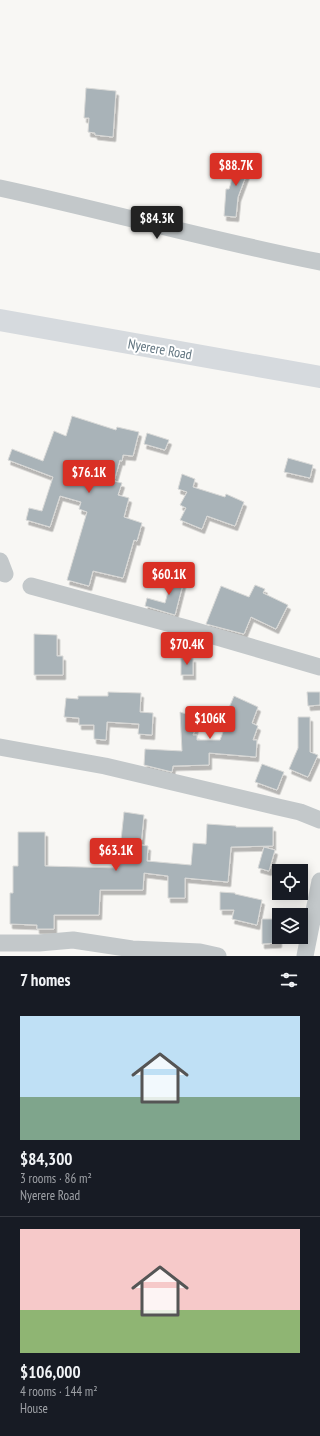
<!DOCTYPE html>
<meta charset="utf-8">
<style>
:root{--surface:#171b24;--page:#20242c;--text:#f1f3f6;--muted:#9ea1a6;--line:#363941;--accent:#d93025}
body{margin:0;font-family:"PT Sans Narrow",sans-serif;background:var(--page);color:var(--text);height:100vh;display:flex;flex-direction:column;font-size:15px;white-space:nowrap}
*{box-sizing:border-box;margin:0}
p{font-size:13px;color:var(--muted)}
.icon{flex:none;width:22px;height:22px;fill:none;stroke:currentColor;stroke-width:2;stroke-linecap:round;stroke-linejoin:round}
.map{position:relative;height:956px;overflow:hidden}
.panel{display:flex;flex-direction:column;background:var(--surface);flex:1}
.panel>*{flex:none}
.buttons{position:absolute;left:272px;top:864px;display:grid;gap:8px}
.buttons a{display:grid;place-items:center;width:36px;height:36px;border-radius:0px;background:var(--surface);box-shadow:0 2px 10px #0003;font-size:20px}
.price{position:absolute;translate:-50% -34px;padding:0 9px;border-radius:4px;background:var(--accent);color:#fff;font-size:13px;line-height:26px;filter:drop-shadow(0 1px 2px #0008)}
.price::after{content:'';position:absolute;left:50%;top:24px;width:12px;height:9px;margin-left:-6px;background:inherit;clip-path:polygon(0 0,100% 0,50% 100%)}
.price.active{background:#222;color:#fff}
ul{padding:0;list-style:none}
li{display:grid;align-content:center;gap:8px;height:212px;padding:0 20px}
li+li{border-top:1px solid var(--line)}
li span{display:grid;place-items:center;height:124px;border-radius:0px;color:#555}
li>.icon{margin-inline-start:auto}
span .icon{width:72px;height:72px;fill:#fffc;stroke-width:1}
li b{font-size:17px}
h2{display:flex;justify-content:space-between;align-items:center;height:48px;padding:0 20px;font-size:17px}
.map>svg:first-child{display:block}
.building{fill:#a9b3b8;stroke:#d9d9d7;filter:url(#shadow)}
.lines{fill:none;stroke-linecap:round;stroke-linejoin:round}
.minor{stroke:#c3c8ca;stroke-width:17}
.trunk{stroke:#d6dade;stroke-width:22}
.labels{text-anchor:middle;stroke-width:4;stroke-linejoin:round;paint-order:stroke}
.street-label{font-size:14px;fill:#627580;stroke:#fff}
</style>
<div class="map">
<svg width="320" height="956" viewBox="0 0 320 956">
<defs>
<filter id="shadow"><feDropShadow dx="2.5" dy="4.5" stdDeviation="0" flood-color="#0004"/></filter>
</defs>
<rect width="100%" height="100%" fill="#f8f7f4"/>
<g class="building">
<polygon points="86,88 116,91 113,137 95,135 95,133 88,132 89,118 84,118"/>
<polygon points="246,154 253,157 238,197 236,217 224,216 226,189 229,189 232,179"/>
<polygon points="72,416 116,430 117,427 139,432 133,456 123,455 122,461 120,460 114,481 122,483 118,495 129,498 124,517 142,523 137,541 134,540 123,578 93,571 89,586 67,580 87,512 79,509 81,502 60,496 50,527 26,520 29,508 42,511 53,477 8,460 12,449 43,461 54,431 66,436"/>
<polygon points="147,433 169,440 165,450 144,444"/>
<polygon points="288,458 313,465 310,478 284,472"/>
<polygon points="182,474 195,479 193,487 225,497 226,494 244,502 235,526 207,516 202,529 180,520 186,508 180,505 187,492 178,489"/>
<polygon points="173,573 185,576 175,615 145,606 147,598 165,603"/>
<polygon points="255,585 265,589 263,593 288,605 276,629 251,617 244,634 206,624 221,586 249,597"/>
<polygon points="34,634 57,635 57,656 63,656 63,675 34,675"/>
<rect x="181" y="658" width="12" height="17"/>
<polygon points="108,692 141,693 140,712 153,713 152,735 138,734 139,724 107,722 106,740 94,739 94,725 79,725 79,718 64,717 66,698 78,699 78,696 108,696"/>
<polygon points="307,692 320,692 320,705 308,706"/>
<polygon points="234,696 258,707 252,723 258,726 253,740 257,740 256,757 209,753 209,765 173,766 172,772 144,765 145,749 182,751 180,712 199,718 193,735 197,735 197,740 220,740 231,711 228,710"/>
<polygon points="298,717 310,717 310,752 318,755 308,777 289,769 298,748"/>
<polygon points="262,764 284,772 277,790 255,782"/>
<polygon points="124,812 144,815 141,845 148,846 147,861 191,865 193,843 206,844 207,824 236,826 236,827 273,827 273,846 231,847 228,882 185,878 185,898 168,898 168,876 144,873 143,890 100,890 99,915 54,915 54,929 37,929 37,925 10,924 10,893 13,893 13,866 18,866 18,832 45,832 45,866 118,868"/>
<polygon points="264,847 275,850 269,871 258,868"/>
<polygon points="220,892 235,893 235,894 262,900 257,925 232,919 234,910 220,910"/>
<polygon points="262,919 279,919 279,943 262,944"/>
</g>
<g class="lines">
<g class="minor">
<path d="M 0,188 C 107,211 213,241 320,262"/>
<polyline points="0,561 5,574"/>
<polyline points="31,586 186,628 320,667"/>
<polyline points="0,747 105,766 278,807 300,812 320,820"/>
<polyline points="0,943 39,943 73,940 132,949 200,952 218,956"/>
<polyline points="305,956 320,881"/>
</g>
<polyline class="trunk" points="0,320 320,377"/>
</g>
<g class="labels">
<g class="street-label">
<text transform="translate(160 349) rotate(10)" y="5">Nyerere Road</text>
</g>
</g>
</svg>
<div class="buttons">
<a><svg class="icon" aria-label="locate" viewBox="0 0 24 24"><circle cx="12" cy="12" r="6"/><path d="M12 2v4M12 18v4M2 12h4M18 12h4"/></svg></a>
<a><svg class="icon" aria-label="layers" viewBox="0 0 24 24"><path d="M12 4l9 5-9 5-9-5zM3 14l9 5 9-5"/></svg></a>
</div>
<b class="price" style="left:236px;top:187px">$88.7K</b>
<b class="price active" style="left:157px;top:240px">$84.3K</b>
<b class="price" style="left:89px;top:494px">$76.1K</b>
<b class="price" style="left:169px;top:596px">$60.1K</b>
<b class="price" style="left:187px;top:666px">$70.4K</b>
<b class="price" style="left:210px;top:740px">$106K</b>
<b class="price" style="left:116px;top:872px">$63.1K</b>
</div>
<section class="panel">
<h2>7 homes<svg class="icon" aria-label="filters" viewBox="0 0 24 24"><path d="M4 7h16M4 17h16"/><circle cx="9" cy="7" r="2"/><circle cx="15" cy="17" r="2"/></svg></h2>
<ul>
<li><span style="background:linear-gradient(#bfe0f5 65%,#7fa58c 0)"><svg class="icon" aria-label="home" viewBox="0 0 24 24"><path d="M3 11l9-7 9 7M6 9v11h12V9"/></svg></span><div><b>$84,300</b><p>3 rooms · 86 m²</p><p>Nyerere Road</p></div></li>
<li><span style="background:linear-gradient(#f6c9c9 65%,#8fb573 0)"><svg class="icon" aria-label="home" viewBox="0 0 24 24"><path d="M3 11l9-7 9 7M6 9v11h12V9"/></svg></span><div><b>$106,000</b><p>4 rooms · 144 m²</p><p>House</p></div></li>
</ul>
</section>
